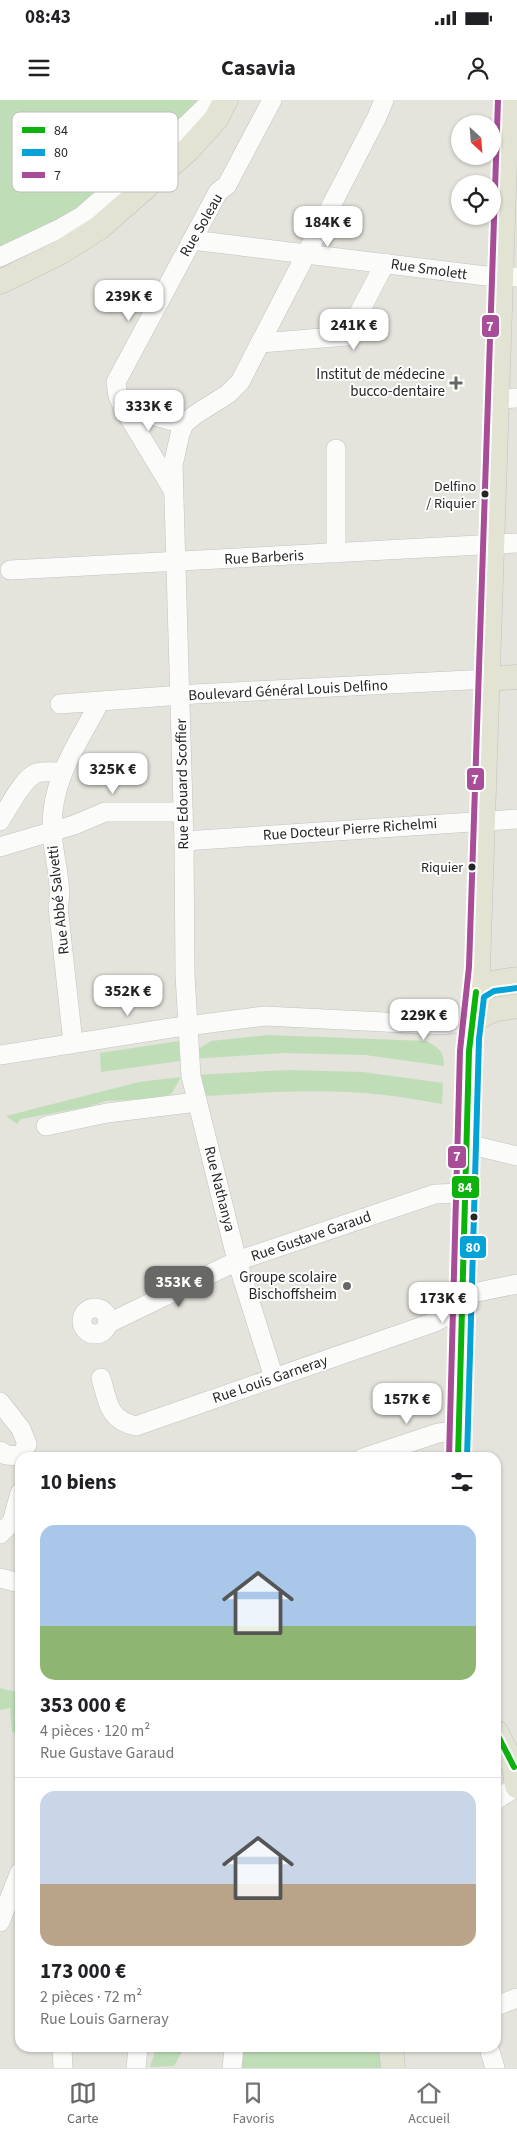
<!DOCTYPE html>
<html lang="fr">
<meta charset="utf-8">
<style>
:root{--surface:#fff;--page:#f2f2f2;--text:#202124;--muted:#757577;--line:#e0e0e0;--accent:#686866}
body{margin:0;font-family:"Source Sans 3",sans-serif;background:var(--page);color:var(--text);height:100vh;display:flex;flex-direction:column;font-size:19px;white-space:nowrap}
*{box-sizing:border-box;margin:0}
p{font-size:16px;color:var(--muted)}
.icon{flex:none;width:28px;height:28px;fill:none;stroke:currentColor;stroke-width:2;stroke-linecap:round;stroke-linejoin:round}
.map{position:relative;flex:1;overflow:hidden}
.drawer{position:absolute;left:15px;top:1352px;width:486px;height:600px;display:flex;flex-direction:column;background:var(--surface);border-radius:15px;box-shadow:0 1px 4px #0004}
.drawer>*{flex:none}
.needle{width:32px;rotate:154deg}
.tools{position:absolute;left:451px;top:15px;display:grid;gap:10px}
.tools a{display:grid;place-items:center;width:50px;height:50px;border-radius:50%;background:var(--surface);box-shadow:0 1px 4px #0004;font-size:25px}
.price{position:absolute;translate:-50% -42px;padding:0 11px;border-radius:10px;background:#fff;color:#222;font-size:16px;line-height:32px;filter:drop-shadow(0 1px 2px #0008)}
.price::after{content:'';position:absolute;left:50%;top:30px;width:15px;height:11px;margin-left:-8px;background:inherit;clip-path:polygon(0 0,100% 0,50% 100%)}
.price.current{background:var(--accent);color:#fff}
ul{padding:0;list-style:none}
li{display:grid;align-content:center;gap:10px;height:265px;padding:0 25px}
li+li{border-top:1px solid var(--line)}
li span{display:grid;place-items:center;height:155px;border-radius:15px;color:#555}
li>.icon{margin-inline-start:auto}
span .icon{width:90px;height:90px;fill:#fffc;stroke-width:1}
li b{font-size:21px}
h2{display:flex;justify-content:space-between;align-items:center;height:60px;padding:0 25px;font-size:21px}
.status{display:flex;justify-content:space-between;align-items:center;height:35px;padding:0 25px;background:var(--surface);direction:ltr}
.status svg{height:14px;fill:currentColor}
header{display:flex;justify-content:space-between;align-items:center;height:65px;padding:0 25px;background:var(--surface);font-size:22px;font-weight:700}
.tabs{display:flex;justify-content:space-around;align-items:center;height:70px;border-top:1px solid var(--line);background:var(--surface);font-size:14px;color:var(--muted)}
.tabs a{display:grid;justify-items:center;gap:2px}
.tabs .current{color:var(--accent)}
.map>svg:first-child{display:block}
.green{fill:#bfdeb8}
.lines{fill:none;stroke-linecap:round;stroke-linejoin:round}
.minor-casing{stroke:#c2c2c1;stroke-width:20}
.major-casing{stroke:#c2c1bf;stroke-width:25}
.minor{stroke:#fbfbfa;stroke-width:19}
.major{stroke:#e3e3d4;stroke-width:24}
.bus-1-casing{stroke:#fff;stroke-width:10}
.bus-2-casing{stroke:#fff;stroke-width:10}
.bus-3-casing{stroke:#fff;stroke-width:10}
.bus-1{stroke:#0db20d;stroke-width:6}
.bus-2{stroke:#04a3d7;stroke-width:6}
.bus-3{stroke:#a84d97;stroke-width:6}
.poi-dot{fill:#686866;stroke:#fff;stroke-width:2}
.bus-dot{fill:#262626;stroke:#fff;stroke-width:2}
.labels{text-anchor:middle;stroke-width:4;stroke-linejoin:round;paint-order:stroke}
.bus-label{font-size:14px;fill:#262626;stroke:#fff;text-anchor:end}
.street-label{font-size:15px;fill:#262626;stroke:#fff}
.poi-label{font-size:15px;fill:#262626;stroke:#fff;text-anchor:end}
.key{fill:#fff;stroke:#bebebe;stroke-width:1}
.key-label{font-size:14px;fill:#262626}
.line-badge{stroke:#fff;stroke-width:2}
.badge-label{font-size:14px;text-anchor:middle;font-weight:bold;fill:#fff}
</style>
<div class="status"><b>08:43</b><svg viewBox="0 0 49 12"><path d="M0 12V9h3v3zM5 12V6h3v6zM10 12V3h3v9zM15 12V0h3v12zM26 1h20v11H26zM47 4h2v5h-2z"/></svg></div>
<header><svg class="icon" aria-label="menu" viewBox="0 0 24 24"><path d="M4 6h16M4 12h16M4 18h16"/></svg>Casavia<svg class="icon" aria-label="person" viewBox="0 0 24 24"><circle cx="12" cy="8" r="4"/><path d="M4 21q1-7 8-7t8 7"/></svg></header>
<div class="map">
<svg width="517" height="1968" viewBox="0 0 517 1968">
<rect width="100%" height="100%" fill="#e4e3dc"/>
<g class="green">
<polygon points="0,0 202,0 88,103 62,120 0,149"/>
<path d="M 268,935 L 426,941 C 439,948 444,951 444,966 L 365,955 L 284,953 L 193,959 L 197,950 L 211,941 Z"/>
<polygon points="179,941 180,961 101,972 100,953"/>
<path d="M 289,970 L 363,972 L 443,983 L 442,1004 C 423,1001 404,997 384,995 C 325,988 266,992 207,996 L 195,975 Z"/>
<polygon points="181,977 172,993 163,998 106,1001 87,1007 21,1019 17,1024 6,1016 139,982"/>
<polygon points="0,1588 20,1593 20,1634 12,1632 10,1608 0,1610"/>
<polygon points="156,1948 184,1948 174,1966 150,1967"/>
<polygon points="241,1948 379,1948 381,1968 239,1968"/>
</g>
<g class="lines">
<g class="minor-casing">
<g id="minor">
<polyline points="192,140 486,176 517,177"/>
<polyline points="0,157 61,128 82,116 177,34 205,7 222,9"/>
<polyline points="260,243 347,236 385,163"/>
<polyline points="497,299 517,298"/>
<polyline points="123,307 184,324"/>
<polyline points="336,349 336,453"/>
<polyline points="173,390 123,307 118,296 116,282 218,92 227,85 272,0"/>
<polyline points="10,470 517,443"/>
<polyline points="60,604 195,594 488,579"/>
<path d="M 0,721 C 8,709 23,677 37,673 C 45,671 53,672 61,672"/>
<polyline points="184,741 517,719"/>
<polyline points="0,747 74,725 105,712 183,712"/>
<path d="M 73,943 L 58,806 C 64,789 52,751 52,730 C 51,682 74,649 96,609 L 97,602"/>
<polyline points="0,955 171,928 265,916 444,925 473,920"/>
<polyline points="46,1026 107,1013 197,1002"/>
<polyline points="467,1044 517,1056"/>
<polyline points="463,1195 517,1184"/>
<circle cx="95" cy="1221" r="13"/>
<polyline points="107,1224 237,1161 435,1094 466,1093"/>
<path d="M 101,1278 C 108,1302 108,1320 136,1326 L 435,1222 L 463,1207"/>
<polyline points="274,1278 237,1161 191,976 185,875 184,741 173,365 180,334 184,324 196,314 228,294 240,282 377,17 384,0"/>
<polyline points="0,1302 21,1329 27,1344 21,1356 6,1355 0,1351"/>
<polyline points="363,1358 438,1333 460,1331"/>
<polyline points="0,1434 12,1422 20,1393"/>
<polyline points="0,1478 20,1483"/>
<polyline points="496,1700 517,1686"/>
<polyline points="0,1822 20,1772"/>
<polyline points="496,1906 517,1898"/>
<polyline points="62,1948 63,1968"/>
<polyline points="489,1948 495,1968"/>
<polyline points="136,1968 138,1948"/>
<polyline points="232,1968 234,1948"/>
</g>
</g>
<g class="major-casing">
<g id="major">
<polyline points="0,182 61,152 99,128 189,49 216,19 226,0"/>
<polyline points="488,579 517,577"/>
<polyline points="476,892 491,883 517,879"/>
<polyline points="473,920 493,910 517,906"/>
<polyline points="458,1358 469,951 478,868 507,0"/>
<polyline points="496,1632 514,1667 517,1686"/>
<polyline points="391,1948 393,1968"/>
</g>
</g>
<use href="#minor" class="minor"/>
<use href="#major" class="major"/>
<g class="bus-1-casing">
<g id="bus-1">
<polyline points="458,1358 469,951 476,892"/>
<polyline points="496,1632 514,1667"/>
</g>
</g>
<g class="bus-2-casing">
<polyline id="bus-2" points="467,1358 479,939 484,897 494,891 517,888"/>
</g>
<g class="bus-3-casing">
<polyline id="bus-3" points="449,1358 460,951 469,867 498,0"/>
</g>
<use href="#bus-1" class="bus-1"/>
<use href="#bus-2" class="bus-2"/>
<use href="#bus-3" class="bus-3"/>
</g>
<g class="poi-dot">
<path d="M453.5 275.5h5v5h5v5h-5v5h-5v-5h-5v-5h5z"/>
<circle cx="347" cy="1186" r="5"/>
</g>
<g class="bus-dot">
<circle cx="485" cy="394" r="4.5"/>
<circle cx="472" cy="767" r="4.5"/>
<circle cx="474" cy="1117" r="4.5"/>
</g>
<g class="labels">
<g class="bus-label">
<text x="476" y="391">Delfino<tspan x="476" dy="17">/ Riquier</tspan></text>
<text x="463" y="772">Riquier</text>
</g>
<g class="street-label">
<text transform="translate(201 125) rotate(-60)" y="5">Rue Soleau</text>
<text transform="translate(429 169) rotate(8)" y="5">Rue Smolett</text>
<text transform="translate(264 457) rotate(-3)" y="5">Rue Barberis</text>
<text transform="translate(288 590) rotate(-3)" y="5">Boulevard Général Louis Delfino</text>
<text transform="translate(182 684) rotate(-91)" y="5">Rue Edouard Scoffier</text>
<text transform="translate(350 729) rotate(-4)" y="5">Rue Docteur Pierre Richelmi</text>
<text transform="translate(58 800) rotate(-96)" y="5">Rue Abbé Salvetti</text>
<text transform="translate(220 1089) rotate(76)" y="5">Rue Nathanya</text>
<text transform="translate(311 1136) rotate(-19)" y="5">Rue Gustave Garaud</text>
<text transform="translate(270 1279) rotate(-19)" y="5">Rue Louis Garneray</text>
</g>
<g class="poi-label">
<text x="445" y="279">Institut de médecine<tspan x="445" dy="17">bucco-dentaire</tspan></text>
<text x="337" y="1182">Groupe scolaire<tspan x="337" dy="17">Bischoffsheim</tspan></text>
</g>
</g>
<rect x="12" y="12" width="166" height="80" rx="8" class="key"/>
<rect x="22" y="27" width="23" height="6" fill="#0db20d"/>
<rect x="22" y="49" width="23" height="7" fill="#04a3d7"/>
<rect x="22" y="72" width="23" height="6" fill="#a84d97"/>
<g class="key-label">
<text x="54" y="35">84</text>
<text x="54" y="57">80</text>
<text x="54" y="80">7</text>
</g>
<g class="line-badge">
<rect x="481" y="214" width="19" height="24" rx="5" fill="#a84d97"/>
<rect x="466" y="667" width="19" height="24" rx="5" fill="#a84d97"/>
<rect x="447" y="1045" width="20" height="24" rx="5" fill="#a84d97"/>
<rect x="451" y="1075" width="29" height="24" rx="5" fill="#0db20d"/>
<rect x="459" y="1135" width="28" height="24" rx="5" fill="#04a3d7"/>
</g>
<g class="badge-label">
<text x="490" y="231">7</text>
<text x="475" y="684">7</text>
<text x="457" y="1061">7</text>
<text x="465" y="1092">84</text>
<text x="473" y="1152">80</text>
</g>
</svg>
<div class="tools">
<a><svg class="needle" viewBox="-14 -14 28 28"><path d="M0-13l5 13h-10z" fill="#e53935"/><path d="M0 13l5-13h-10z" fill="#757577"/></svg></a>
<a><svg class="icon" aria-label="locate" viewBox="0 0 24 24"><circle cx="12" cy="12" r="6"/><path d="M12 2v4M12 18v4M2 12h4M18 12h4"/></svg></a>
</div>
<b class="price" style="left:328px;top:148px">184K €</b>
<b class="price" style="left:129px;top:222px">239K €</b>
<b class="price" style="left:354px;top:251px">241K €</b>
<b class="price" style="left:149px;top:332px">333K €</b>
<b class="price" style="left:113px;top:695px">325K €</b>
<b class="price" style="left:128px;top:917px">352K €</b>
<b class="price" style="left:424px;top:941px">229K €</b>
<b class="price current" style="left:179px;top:1208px">353K €</b>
<b class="price" style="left:443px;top:1224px">173K €</b>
<b class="price" style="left:407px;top:1325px">157K €</b>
<section class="drawer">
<h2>10 biens<svg class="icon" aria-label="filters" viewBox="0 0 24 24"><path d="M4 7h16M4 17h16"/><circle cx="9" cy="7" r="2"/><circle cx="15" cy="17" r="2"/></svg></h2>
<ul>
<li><span style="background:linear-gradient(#a9c7e8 65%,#8fb573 0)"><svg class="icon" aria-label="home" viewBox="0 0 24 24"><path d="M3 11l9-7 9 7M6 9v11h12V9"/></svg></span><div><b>353 000 €</b><p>4 pièces · 120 m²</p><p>Rue Gustave Garaud</p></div></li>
<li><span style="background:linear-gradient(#c9d6e8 60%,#b9a48a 0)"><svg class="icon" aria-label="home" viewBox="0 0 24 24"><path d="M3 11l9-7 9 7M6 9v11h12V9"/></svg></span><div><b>173 000 €</b><p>2 pièces · 72 m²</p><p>Rue Louis Garneray</p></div></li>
</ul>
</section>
</div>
<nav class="tabs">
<a class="current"><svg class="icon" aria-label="map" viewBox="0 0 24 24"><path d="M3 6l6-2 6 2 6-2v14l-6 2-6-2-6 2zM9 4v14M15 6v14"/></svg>Carte</a>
<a><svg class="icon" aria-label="saved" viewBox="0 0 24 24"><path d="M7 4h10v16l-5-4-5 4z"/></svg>Favoris</a>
<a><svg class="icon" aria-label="home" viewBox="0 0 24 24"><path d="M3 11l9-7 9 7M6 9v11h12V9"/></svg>Accueil</a>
</nav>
